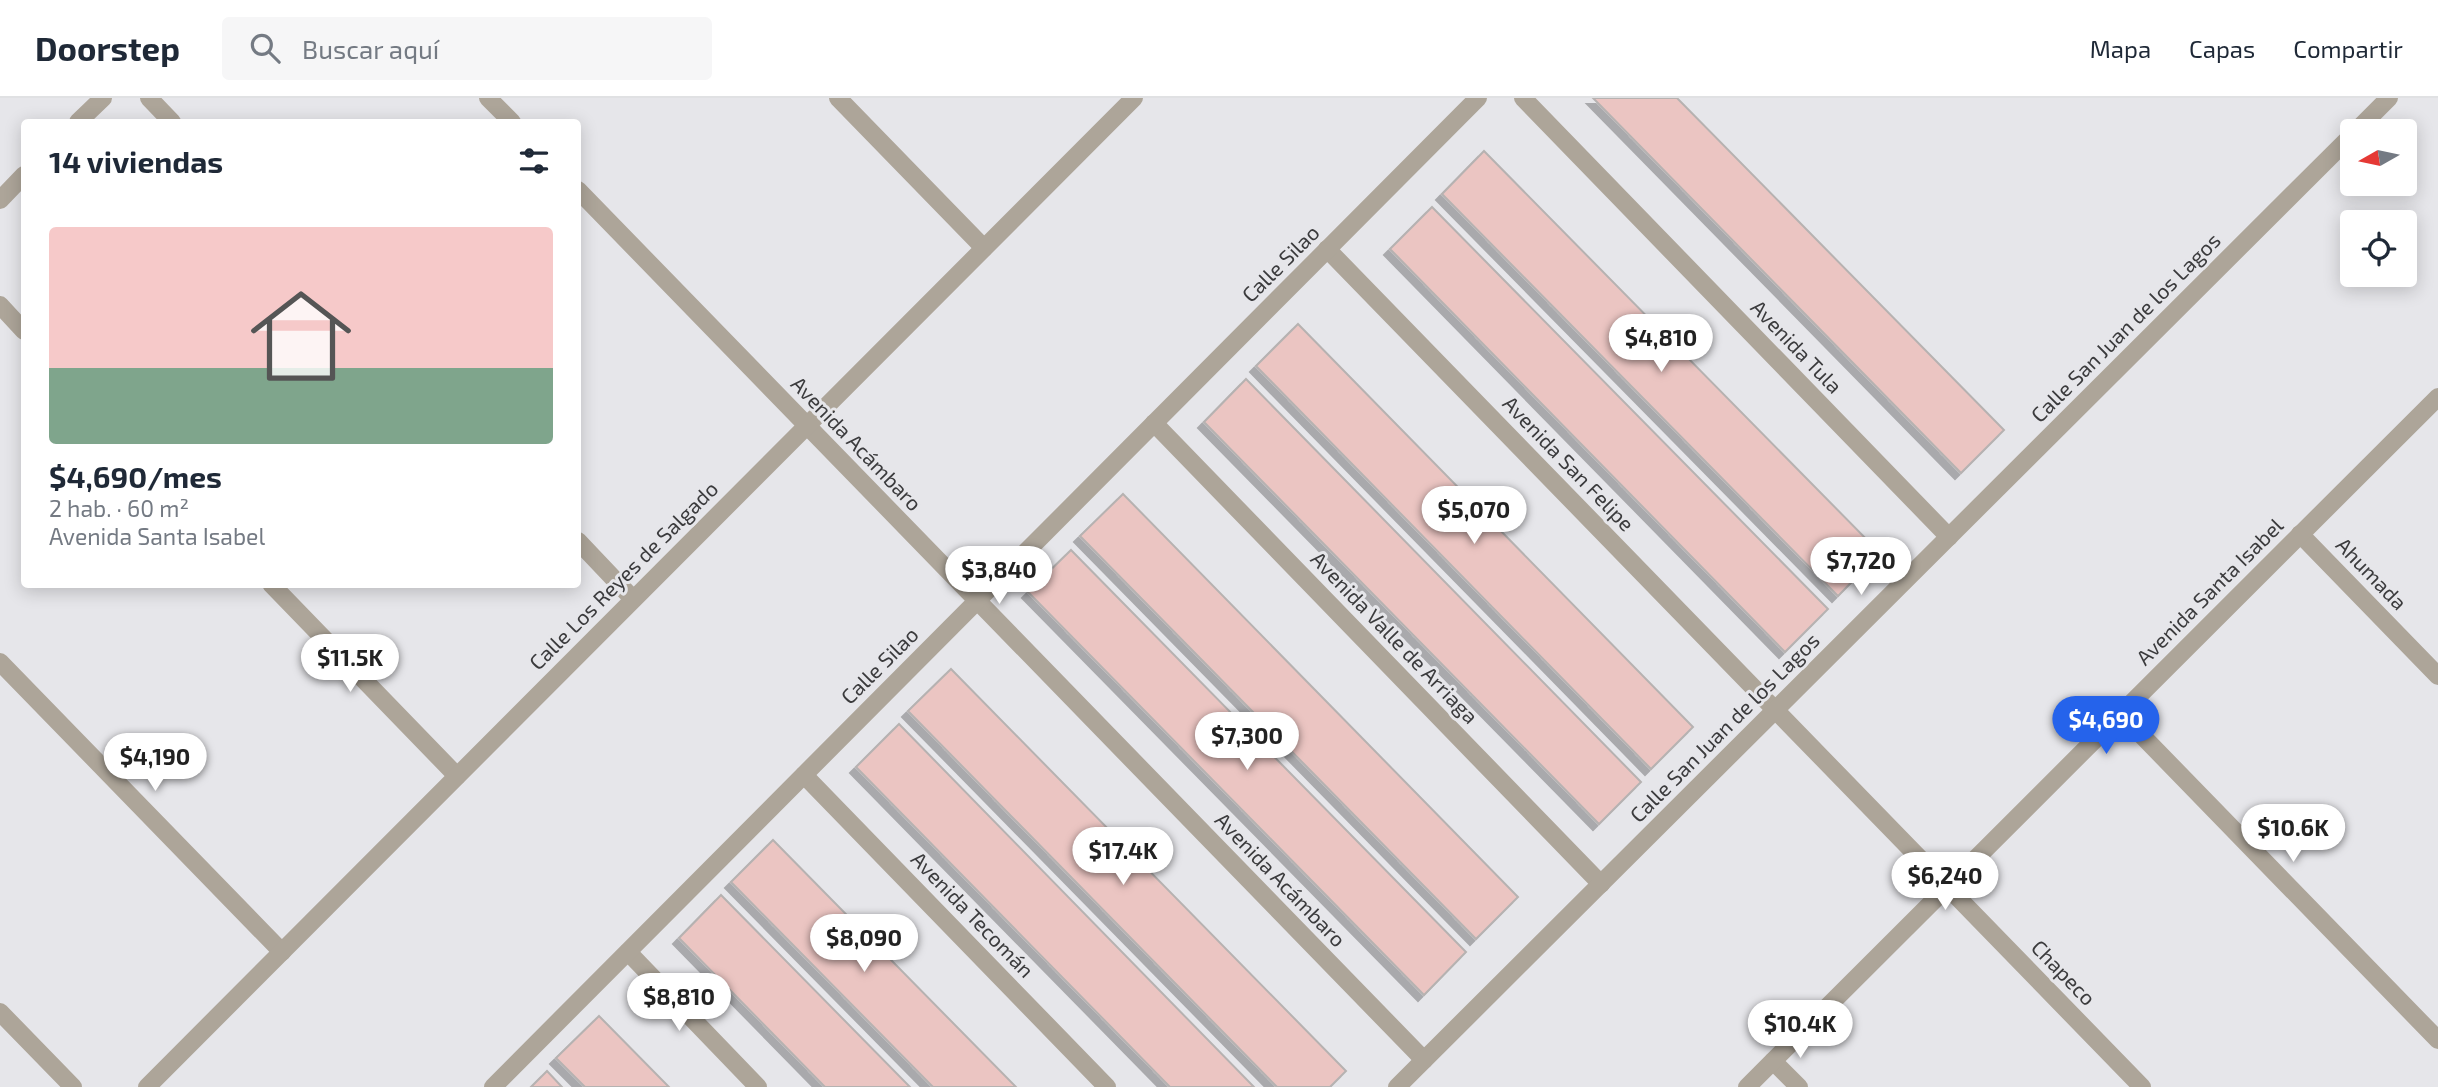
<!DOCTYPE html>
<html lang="es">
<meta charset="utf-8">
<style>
:root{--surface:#fff;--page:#f6f6f7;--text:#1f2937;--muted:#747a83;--line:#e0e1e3;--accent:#2563eb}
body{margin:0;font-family:"Exo 2",sans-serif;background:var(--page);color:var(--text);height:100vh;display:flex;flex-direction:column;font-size:26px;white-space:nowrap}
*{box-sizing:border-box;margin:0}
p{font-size:23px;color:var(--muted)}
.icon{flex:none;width:38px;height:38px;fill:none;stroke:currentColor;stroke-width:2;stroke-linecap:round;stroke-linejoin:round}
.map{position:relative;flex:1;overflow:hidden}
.panel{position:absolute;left:21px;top:21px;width:560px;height:469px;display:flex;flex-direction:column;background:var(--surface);border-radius:7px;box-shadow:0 4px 18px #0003}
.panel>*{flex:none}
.needle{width:46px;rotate:261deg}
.buttons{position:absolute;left:2340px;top:21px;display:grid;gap:14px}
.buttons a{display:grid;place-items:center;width:77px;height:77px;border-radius:7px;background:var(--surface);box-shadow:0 4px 18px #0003;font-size:35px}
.price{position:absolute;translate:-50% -60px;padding:0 16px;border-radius:24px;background:#fff;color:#222;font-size:23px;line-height:46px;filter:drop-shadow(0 2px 4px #0008)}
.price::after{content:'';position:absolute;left:50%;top:42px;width:21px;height:16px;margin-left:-10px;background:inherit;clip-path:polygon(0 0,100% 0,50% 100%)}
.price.on{background:var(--accent);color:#fff}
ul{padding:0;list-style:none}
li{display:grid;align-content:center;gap:14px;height:371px;padding:0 28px}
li+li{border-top:2px solid var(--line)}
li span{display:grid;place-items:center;height:217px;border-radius:7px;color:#555}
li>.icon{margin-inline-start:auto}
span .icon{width:126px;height:126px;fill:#fffc;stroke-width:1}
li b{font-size:30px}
h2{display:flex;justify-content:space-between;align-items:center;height:84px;padding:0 28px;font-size:30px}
header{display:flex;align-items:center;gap:42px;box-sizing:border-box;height:98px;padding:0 35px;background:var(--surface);border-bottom:2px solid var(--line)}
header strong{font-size:33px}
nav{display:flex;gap:38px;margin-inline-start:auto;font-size:24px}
.search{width:490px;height:63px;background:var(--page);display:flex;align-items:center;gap:18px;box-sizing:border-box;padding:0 24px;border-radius:7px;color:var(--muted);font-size:26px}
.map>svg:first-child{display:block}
.building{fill:#ebc5c2;stroke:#b6b2b1;stroke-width:2;filter:url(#shadow)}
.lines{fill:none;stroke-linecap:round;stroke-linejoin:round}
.minor{stroke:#ada599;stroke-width:18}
.labels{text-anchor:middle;stroke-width:6;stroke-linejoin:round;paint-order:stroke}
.street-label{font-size:21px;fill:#3b3b3d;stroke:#e6e6ea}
</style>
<header>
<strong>Doorstep</strong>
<div class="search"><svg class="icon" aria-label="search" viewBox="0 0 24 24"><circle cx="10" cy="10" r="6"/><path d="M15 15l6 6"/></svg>Buscar aquí</div>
<nav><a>Mapa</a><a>Capas</a><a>Compartir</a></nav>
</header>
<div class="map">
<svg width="2438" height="989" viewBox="0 0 2438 989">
<defs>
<filter id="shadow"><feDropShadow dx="-6" dy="6" stdDeviation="0" flood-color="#0004"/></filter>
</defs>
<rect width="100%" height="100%" fill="#e6e6ea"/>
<g class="building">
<polygon points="1593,0 1677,0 2004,332 1961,375"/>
<polygon points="1484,53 1880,455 1838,498 1442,96"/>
<polygon points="1432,109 1828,511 1785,554 1390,151"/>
<polygon points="1298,226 1693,629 1651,671 1256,268"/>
<polygon points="1246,281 1641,684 1599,726 1204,324"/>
<polygon points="1123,396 1518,799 1476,841 1080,438"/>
<polygon points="1071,452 1466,854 1424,897 1028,494"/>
<polygon points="951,571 1346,973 1330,989 1277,989 908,613"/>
<polygon points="899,626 1254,989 1170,989 856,669"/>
<polygon points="773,742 1016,989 933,989 731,784"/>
<polygon points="721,797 910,989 825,989 679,840"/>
<polygon points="599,918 669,989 585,989 556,960"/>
<polygon points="547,973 562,989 531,989"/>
</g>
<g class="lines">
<g class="minor">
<polyline points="149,0 172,24"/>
<polyline points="488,0 512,24"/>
<polyline points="838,0 984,150"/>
<polyline points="1523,0 1949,439"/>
<polyline points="78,24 103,0"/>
<polyline points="2356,33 2389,0"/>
<polyline points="578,92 1424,962"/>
<polyline points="0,102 24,77"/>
<polyline points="1327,151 2142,989"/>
<polyline points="0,207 24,233"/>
<polyline points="1154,325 1601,786"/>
<polyline points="2300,436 2438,578"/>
<polyline points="578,443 633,501"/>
<polyline points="271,486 457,678"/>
<polyline points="0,564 282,854"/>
<polyline points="2121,616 2438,942"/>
<polyline points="804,677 1107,989"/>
<polyline points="628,854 758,989"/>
<polyline points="0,914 73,989"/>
<polyline points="1773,963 1799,989"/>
<polyline points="147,989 1134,0"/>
<polyline points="493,989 1478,0"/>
<polyline points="1397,989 2352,37"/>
<polyline points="1747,989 2438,299"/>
</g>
</g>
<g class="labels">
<g class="street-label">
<text transform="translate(1281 166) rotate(-45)" y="7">Calle Silao</text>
<text transform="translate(2126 230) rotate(-45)" y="7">Calle San Juan de los Lagos</text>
<text transform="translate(1796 249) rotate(46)" y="7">Avenida Tula</text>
<text transform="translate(856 346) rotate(46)" y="7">Avenida Acámbaro</text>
<text transform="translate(1568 366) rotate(46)" y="7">Avenida San Felipe</text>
<text transform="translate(2371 476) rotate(46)" y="7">Ahumada</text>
<text transform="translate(624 478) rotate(-45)" y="7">Calle Los Reyes de Salgado</text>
<text transform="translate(2210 494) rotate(-45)" y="7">Avenida Santa Isabel</text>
<text transform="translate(1394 540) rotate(46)" y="7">Avenida Valle de Arriaga</text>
<text transform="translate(880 568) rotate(-45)" y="7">Calle Silao</text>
<text transform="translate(1725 630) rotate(-45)" y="7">Calle San Juan de los Lagos</text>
<text transform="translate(1280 782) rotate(46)" y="7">Avenida Acámbaro</text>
<text transform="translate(972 817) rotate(46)" y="7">Avenida Tecomán</text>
<text transform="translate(2063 875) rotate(46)" y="7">Chapeco</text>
</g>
</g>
</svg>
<div class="buttons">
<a><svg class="needle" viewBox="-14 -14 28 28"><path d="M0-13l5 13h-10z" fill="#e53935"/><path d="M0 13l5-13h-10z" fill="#747a83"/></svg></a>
<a><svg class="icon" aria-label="locate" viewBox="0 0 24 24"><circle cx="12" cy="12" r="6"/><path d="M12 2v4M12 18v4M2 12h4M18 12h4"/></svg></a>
</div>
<b class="price" style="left:1661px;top:276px">$4,810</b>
<b class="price" style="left:1474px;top:448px">$5,070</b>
<b class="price" style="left:1861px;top:499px">$7,720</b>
<b class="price" style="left:999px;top:508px">$3,840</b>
<b class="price" style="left:350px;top:596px">$11.5K</b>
<b class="price on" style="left:2106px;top:658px">$4,690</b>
<b class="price" style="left:1247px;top:674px">$7,300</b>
<b class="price" style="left:155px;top:695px">$4,190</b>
<b class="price" style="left:2293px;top:766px">$10.6K</b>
<b class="price" style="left:1123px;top:789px">$17.4K</b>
<b class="price" style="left:1945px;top:814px">$6,240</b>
<b class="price" style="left:864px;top:876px">$8,090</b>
<b class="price" style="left:679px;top:935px">$8,810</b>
<b class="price" style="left:1800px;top:962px">$10.4K</b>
<section class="panel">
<h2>14 viviendas<svg class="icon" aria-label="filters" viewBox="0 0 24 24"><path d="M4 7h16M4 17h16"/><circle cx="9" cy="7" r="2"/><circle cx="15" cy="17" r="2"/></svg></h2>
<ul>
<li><span style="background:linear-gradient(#f6c9c9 65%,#7fa58c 0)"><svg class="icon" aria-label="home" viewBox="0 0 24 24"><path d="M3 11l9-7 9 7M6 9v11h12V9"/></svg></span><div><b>$4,690/mes</b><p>2 hab. · 60 m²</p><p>Avenida Santa Isabel</p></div></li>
</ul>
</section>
</div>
